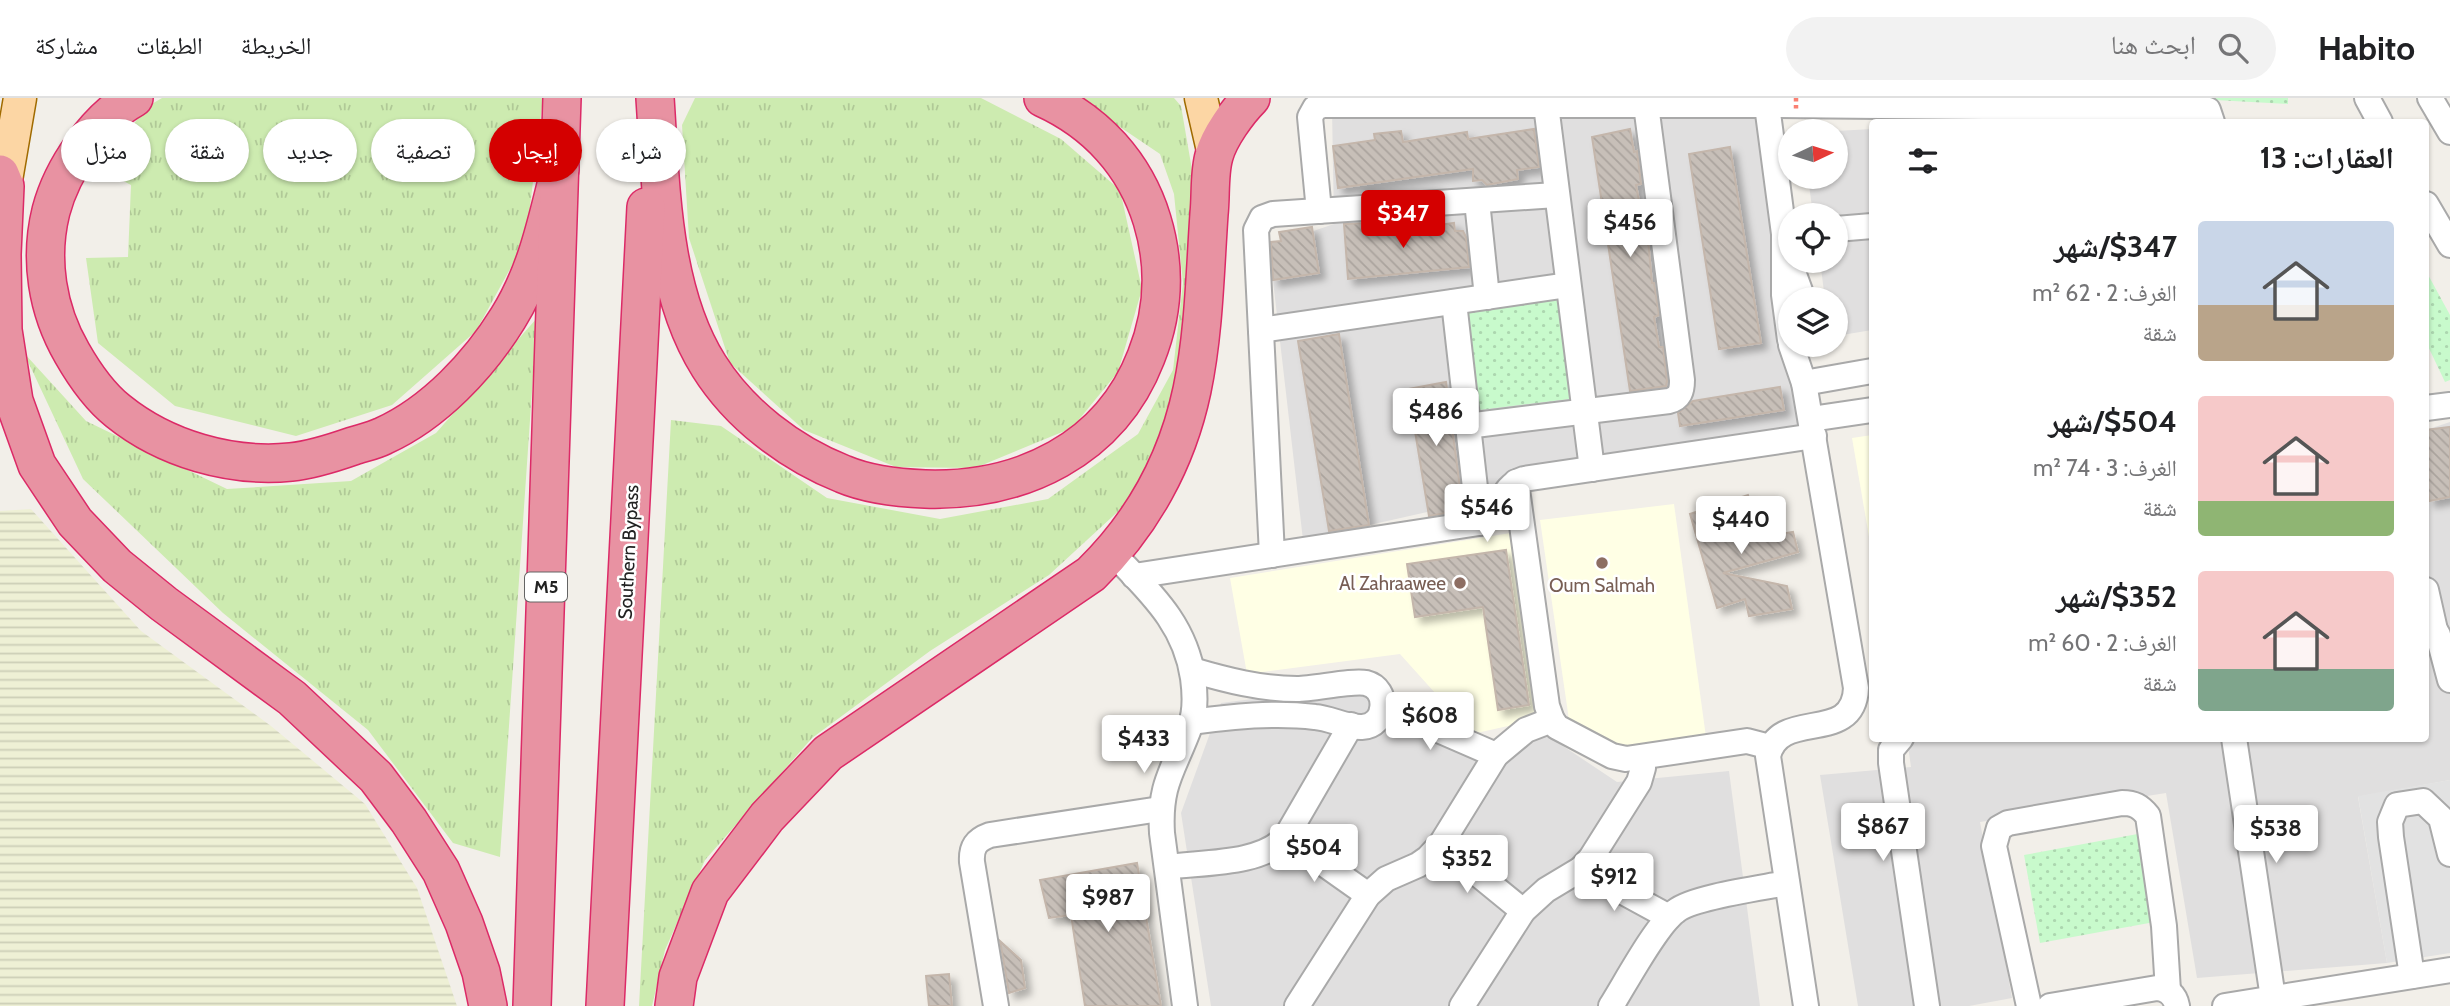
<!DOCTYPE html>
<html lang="ar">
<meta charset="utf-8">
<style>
:root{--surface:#fff;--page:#f2f2f2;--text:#202124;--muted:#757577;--line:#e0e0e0;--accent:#d40000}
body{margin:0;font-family:Cabin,"Noto Naskh Arabic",sans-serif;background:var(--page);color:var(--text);direction:rtl;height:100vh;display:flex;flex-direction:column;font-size:26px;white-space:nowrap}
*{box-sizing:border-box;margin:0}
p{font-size:23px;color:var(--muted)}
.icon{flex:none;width:38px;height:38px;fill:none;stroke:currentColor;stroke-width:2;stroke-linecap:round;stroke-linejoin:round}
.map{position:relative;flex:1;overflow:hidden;direction:ltr}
.details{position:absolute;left:1869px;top:21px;width:560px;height:623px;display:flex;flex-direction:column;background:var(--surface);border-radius:7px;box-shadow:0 2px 5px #0004;direction:rtl}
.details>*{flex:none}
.top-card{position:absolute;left:21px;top:21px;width:665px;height:63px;direction:rtl;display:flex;gap:14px}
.needle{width:46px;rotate:86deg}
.controls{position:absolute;left:1778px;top:21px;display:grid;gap:14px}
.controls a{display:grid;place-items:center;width:70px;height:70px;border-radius:50%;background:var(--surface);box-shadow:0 2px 5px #0004;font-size:35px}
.price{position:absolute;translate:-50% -60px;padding:0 16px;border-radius:7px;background:#fff;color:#222;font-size:23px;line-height:46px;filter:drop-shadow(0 2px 4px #0008)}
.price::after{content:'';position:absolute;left:50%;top:42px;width:21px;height:16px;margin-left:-10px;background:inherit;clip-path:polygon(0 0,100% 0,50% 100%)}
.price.active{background:var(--accent);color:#fff}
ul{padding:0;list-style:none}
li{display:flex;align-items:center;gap:21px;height:175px;padding:0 35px}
li span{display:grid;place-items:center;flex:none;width:196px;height:140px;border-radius:7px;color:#555}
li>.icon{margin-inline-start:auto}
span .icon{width:84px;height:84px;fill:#fffc;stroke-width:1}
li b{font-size:30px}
h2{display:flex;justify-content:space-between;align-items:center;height:84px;padding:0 35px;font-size:30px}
.pill{padding:0 24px;border-radius:32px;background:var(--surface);box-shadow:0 2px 5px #0004;font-size:24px;line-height:63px}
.pill.active{background:var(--accent);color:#fff}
header{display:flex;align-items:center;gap:42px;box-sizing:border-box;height:98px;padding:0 35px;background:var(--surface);border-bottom:2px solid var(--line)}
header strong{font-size:33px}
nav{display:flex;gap:38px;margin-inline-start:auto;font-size:24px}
.search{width:490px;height:63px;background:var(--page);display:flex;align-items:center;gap:18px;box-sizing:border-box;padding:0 24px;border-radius:38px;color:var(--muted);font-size:26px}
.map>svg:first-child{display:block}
.residential{fill:#e0dfdf}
.education{fill:#ffffe5}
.farmland{fill:url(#farmland-rules)}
.grass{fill:url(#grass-tufts)}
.park{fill:url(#park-dots)}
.parking{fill:#e2e2e2}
.building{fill:url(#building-back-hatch);stroke:#c4b6ab;stroke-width:2;filter:url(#shadow)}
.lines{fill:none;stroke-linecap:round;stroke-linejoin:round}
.minor-casing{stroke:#a9a9a9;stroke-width:28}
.major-casing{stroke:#a06b00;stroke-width:35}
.highway-casing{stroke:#dc2a67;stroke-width:40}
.minor{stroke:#fff;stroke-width:24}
.major{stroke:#fcd6a4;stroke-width:32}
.highway{stroke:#e892a2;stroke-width:37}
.path-bridge{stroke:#fa8072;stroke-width:4.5;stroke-dasharray:3.5 3.5;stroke-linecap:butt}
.education-dot{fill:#8d6e63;stroke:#fff;stroke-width:2.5}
.labels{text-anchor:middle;stroke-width:5;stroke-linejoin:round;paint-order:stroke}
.shield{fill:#fff;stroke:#646464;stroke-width:2}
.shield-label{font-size:18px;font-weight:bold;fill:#222}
.street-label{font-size:19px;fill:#222;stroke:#fff}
.education-label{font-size:19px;fill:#785e54;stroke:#fff;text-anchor:end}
</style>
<header>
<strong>Habito</strong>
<div class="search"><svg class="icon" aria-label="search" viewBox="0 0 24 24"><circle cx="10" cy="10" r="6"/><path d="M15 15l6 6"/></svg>ابحث هنا</div>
<nav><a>الخريطة</a><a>الطبقات</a><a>مشاركة</a></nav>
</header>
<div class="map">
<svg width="2450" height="908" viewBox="0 0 2450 908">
<defs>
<pattern id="farmland-rules" width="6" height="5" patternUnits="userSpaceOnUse" patternTransform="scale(1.75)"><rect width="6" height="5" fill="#eef0d5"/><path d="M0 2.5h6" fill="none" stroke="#ccceb7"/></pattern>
<pattern id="grass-tufts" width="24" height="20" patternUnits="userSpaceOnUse" patternTransform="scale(1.75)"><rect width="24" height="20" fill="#cdebb0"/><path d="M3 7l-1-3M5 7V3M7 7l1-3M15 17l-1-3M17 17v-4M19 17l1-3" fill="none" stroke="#b0c997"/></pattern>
<pattern id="park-dots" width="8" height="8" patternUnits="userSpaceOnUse" patternTransform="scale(1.75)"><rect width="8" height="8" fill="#c8facc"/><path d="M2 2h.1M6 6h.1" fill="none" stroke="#acd6af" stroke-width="1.8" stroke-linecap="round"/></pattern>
<pattern id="building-back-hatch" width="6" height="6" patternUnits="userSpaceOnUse" patternTransform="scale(1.75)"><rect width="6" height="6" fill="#c7bfb8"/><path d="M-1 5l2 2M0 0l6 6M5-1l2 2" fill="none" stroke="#aba49e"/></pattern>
<filter id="shadow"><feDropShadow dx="6" dy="6" stdDeviation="3.5" flood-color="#0004"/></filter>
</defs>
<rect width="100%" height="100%" fill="#f2efe9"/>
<g class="residential">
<polygon points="1732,5 1734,20 1760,19 1813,327 1303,442 1269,148 1334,126 1332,10"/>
<polygon points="1872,31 1872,232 1836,238 1836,201 1825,201 1820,163 1836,163 1836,117 1813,117 1808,79 1836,79 1836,33"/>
<polygon points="2450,324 2450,682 2358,699 2387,865 2197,880 2166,695 1980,724 2012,900 1969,908 1858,908 1820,677 1911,669 1907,641 2426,640 2426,332"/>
<polygon points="1372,586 1454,652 1548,638 1617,684 1729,673 1760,908 1211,908 1181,715 1221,605"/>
</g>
<g class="education">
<polygon points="1872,337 1872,456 1852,340"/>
<polygon points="1674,406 1706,639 1616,655 1569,622 1540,422"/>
<polygon points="1517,434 1549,619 1472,636 1400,556 1247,576 1230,480"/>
</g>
<polygon class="farmland" points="31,411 141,533 271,628 365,706 417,790 457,908 0,908 0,413"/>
<g class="grass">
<polygon points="162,0 543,0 526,142 476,233 392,307 296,338 175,308 98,245 86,160 128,159 131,87 102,72 145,10"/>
<polygon points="695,0 981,0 1061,41 1120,92 1142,191 1118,274 1072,330 975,370 896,369 804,332 730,265 689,140 682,27"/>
<polygon points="1077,0 1174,0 1181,8 1196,95 1189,251 1171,313 1137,396 1049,477 930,553 812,640 705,762 665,852 652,908 639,908 671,322 721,328 827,400 940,421 1048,401 1138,336 1173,272 1183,185 1174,96 1160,56"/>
<polygon points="537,220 500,759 453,745 368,632 223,515 83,381 24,255 86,323 227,391 351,383 436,335"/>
</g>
<g class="park">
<polygon points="2178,0 2288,0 2288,6"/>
<polygon points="2426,173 2450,217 2450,282 2445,284 2426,244"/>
<polygon points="1566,197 1578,300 1471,313 1458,210"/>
<polygon points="2143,735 2160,823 2040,845 2024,757"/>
</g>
<polygon class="parking" points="2450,682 2450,855 2387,865 2358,698"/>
<g class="building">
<polygon points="1534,31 1539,69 1517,72 1518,81 1487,87 1482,82 1473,83 1473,71 1338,90 1333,48 1375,42 1374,36 1401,33 1403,44 1467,34 1468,41"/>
<polygon points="1630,31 1634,54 1637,53 1641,86 1636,87 1642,119 1646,119 1652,185 1654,185 1659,217 1654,219 1659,249 1663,249 1667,283 1666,288 1630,293 1592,39"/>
<polygon points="1730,49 1761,245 1719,251 1689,56"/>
<polygon points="1366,125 1366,127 1386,125 1386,133 1396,133 1454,125 1455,133 1463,133 1466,139 1469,169 1348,181 1344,126"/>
<polygon points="1312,129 1319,175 1273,182 1271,144 1281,143 1279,134"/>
<polygon points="1339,236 1369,427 1329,433 1298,243"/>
<polygon points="1446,284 1463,412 1429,418 1408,291"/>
<polygon points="1780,289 1784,312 1680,328 1678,315 1693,303"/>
<polygon points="2450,329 2450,399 2429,403 2426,374 2426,332"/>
<polygon points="1748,397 1762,439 1793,434 1798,454 1723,475 1787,488 1792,511 1749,518 1745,501 1717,510 1690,416"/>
<polygon points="1506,452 1529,607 1498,612 1483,509 1415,519 1407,466"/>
<polygon points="1137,765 1161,908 1085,908 1071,817 1049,820 1040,782"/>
<polygon points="1000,843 1021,862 1025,890 1009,895"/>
<polygon points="949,876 952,908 929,908 926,878"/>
</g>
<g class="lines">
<g class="minor-casing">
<g id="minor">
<polyline points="1766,0 1784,136 1784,197 1790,242"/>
<polyline points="2367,0 2380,24"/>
<polyline points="2430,0 2450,34"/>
<polyline points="1546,7 1592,371"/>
<polyline points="1477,103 1487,199"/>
<polyline points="2426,106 2450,147"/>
<polyline points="1319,113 1310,19 1315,10 1323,7 1767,7 2205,11 2208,12 2212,24"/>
<polyline points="1836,131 1872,128"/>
<polyline points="1788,160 1803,201"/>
<polyline points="1454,204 1479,425"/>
<polyline points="1261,232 1568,187"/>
<path d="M 1791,247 L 1804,285 L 1856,590 C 1854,648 1779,609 1768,658 L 1806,908"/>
<polyline points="1804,285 1872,273"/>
<polyline points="2426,310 2450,307"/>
<polyline points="1811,321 1872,312"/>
<path d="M 1467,328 L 1669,303 C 1680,300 1682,293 1682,282 L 1646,7"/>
<polyline points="1516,384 1547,608 1552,622 1557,629 1612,658 1626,661 1747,643 1770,649"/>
<polyline points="1272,457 1256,132 1262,120 1273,116 1556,97"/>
<path d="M 1125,468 C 1158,502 1186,532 1193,580 C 1195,595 1196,614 1190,628 C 1174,672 1159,685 1162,735 L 1185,908"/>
<path d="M 1134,478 L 1479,425 C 1504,416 1497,390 1524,381 L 1814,338"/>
<polyline points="2426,492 2435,532"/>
<polyline points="2426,529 2435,532 2438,537 2450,582"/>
<path d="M 1192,572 C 1226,582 1261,591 1297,591 C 1314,591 1353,582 1366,585 C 1390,591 1387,628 1362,629 C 1348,630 1330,620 1315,619 C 1274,614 1233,618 1192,624"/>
<polyline points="1383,608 1496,657"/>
<polyline points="1901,640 1891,652 1891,665 1927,908"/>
<polyline points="2234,640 2273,900"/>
<polyline points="1286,739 1368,797"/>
<polyline points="1441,746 1523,813"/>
<path d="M 1167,769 C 1203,764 1261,767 1286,739 L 1351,627"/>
<polyline points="1581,771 1669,819"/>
<polyline points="2412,878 2391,739 2390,724 2397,707 2423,703 2441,720 2450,756"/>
<path d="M 996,908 L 972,764 C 971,749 976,742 990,737 L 1160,711"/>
<polyline points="1297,908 1368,797 1386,781 1418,767 1428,760 1441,746 1496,657 1526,632 1552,622"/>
<polyline points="1462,908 1523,813 1546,792 1581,771 1591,760 1639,684 1643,670 1642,660"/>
<path d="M 1611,908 C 1625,886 1657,826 1676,813 C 1693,799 1762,790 1787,785"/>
<path d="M 2029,908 L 1994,748 L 1999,730 L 2008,725 L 2122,705 C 2134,705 2140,708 2148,718 L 2164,828 L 2168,893"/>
<path d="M 2050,908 L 2157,890 C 2168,891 2175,897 2177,908"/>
<polyline points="2225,908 2450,872"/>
</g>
</g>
<g class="major-casing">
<g id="major">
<polyline points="1201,0 1214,57"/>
<polyline points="5,88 20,0"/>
</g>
</g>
<g class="highway-casing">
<g id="highway">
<path d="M 134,0 C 96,21 62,71 51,113 C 39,161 47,212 72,255 C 84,276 99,298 118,313 C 165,351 231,370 291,364 C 312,362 333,355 353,348 C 362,345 373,343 383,338 C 434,315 479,267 508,220 C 537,174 547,122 560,71"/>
<path d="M 655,0 C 661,87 661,192 709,268 C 739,316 790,355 843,376 C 869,387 898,390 925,391 C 1021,394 1110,352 1146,259 C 1164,214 1166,168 1152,122 C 1135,66 1096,24 1043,0"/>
<polyline points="0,76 5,88 2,156 3,232 14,303 37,367 75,424 117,468 164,506 292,600 376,679 409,723 441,773 464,825 481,874 488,908"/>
<polyline points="532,908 562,0"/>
<polyline points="605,908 646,109"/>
<path d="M 674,908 L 678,879 L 710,794 L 767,719 L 828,655 L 1091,476 C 1142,426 1177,363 1192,292 C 1204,235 1205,174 1209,116 C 1211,98 1209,75 1214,58 C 1219,39 1238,13 1251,0"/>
</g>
</g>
<use href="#minor" class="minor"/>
<use href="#major" class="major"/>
<use href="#highway" class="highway"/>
<polyline class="path-bridge" points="1796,0 1796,13"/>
</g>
<g class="education-dot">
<circle cx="1602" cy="465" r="7"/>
<circle cx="1460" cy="485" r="7"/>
</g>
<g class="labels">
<rect class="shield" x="525" y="474.5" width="42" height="29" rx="5"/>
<g class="shield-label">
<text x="546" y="495">M5</text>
</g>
<g class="street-label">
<text transform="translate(628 454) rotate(-87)" y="7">Southern Bypass</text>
</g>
<g class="education-label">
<text x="1446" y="492">Al Zahraawee</text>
<text x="1602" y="494" text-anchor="middle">Oum Salmah</text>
</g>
</g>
</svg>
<div class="controls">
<a><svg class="needle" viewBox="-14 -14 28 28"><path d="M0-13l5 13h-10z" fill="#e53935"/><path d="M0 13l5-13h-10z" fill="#757577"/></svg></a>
<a><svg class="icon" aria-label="locate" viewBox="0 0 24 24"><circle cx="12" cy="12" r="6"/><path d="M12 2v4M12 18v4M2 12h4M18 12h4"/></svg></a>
<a><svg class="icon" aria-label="layers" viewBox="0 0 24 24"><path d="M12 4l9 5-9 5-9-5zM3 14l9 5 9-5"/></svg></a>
</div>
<b class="price active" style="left:1403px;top:152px">$347</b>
<b class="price" style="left:1630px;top:161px">$456</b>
<b class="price" style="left:1436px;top:350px">$486</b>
<b class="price" style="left:1487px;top:446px">$546</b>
<b class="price" style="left:1741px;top:458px">$440</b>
<b class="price" style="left:1430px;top:654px">$608</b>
<b class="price" style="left:1144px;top:677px">$433</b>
<b class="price" style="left:1883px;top:765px">$867</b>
<b class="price" style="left:2276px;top:767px">$538</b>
<b class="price" style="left:1314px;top:786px">$504</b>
<b class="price" style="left:1467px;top:797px">$352</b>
<b class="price" style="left:1614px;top:815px">$912</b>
<b class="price" style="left:1108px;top:836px">$987</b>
<div class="top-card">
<a class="pill">شراء</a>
<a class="pill active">إيجار</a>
<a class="pill">تصفية</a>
<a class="pill">جديد</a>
<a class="pill">شقة</a>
<a class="pill">منزل</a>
</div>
<section class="details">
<h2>العقارات: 13<svg class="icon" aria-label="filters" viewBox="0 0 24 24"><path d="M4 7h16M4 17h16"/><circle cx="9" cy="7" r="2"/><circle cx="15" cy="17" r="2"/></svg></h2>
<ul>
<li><span style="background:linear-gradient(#c9d6e8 60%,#b9a48a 0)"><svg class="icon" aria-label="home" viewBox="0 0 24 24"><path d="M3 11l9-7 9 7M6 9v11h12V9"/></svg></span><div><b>$347/شهر</b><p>الغرف: 2 · 62 m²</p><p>شقة</p></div></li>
<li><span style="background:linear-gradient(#f6c9c9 75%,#8fb573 0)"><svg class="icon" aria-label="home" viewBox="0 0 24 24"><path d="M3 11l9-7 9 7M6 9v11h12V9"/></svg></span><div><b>$504/شهر</b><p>الغرف: 3 · 74 m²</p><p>شقة</p></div></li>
<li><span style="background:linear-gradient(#f6c9c9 70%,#7fa58c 0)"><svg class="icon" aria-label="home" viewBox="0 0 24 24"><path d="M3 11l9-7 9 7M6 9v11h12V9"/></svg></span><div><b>$352/شهر</b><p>الغرف: 2 · 60 m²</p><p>شقة</p></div></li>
</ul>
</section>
</div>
